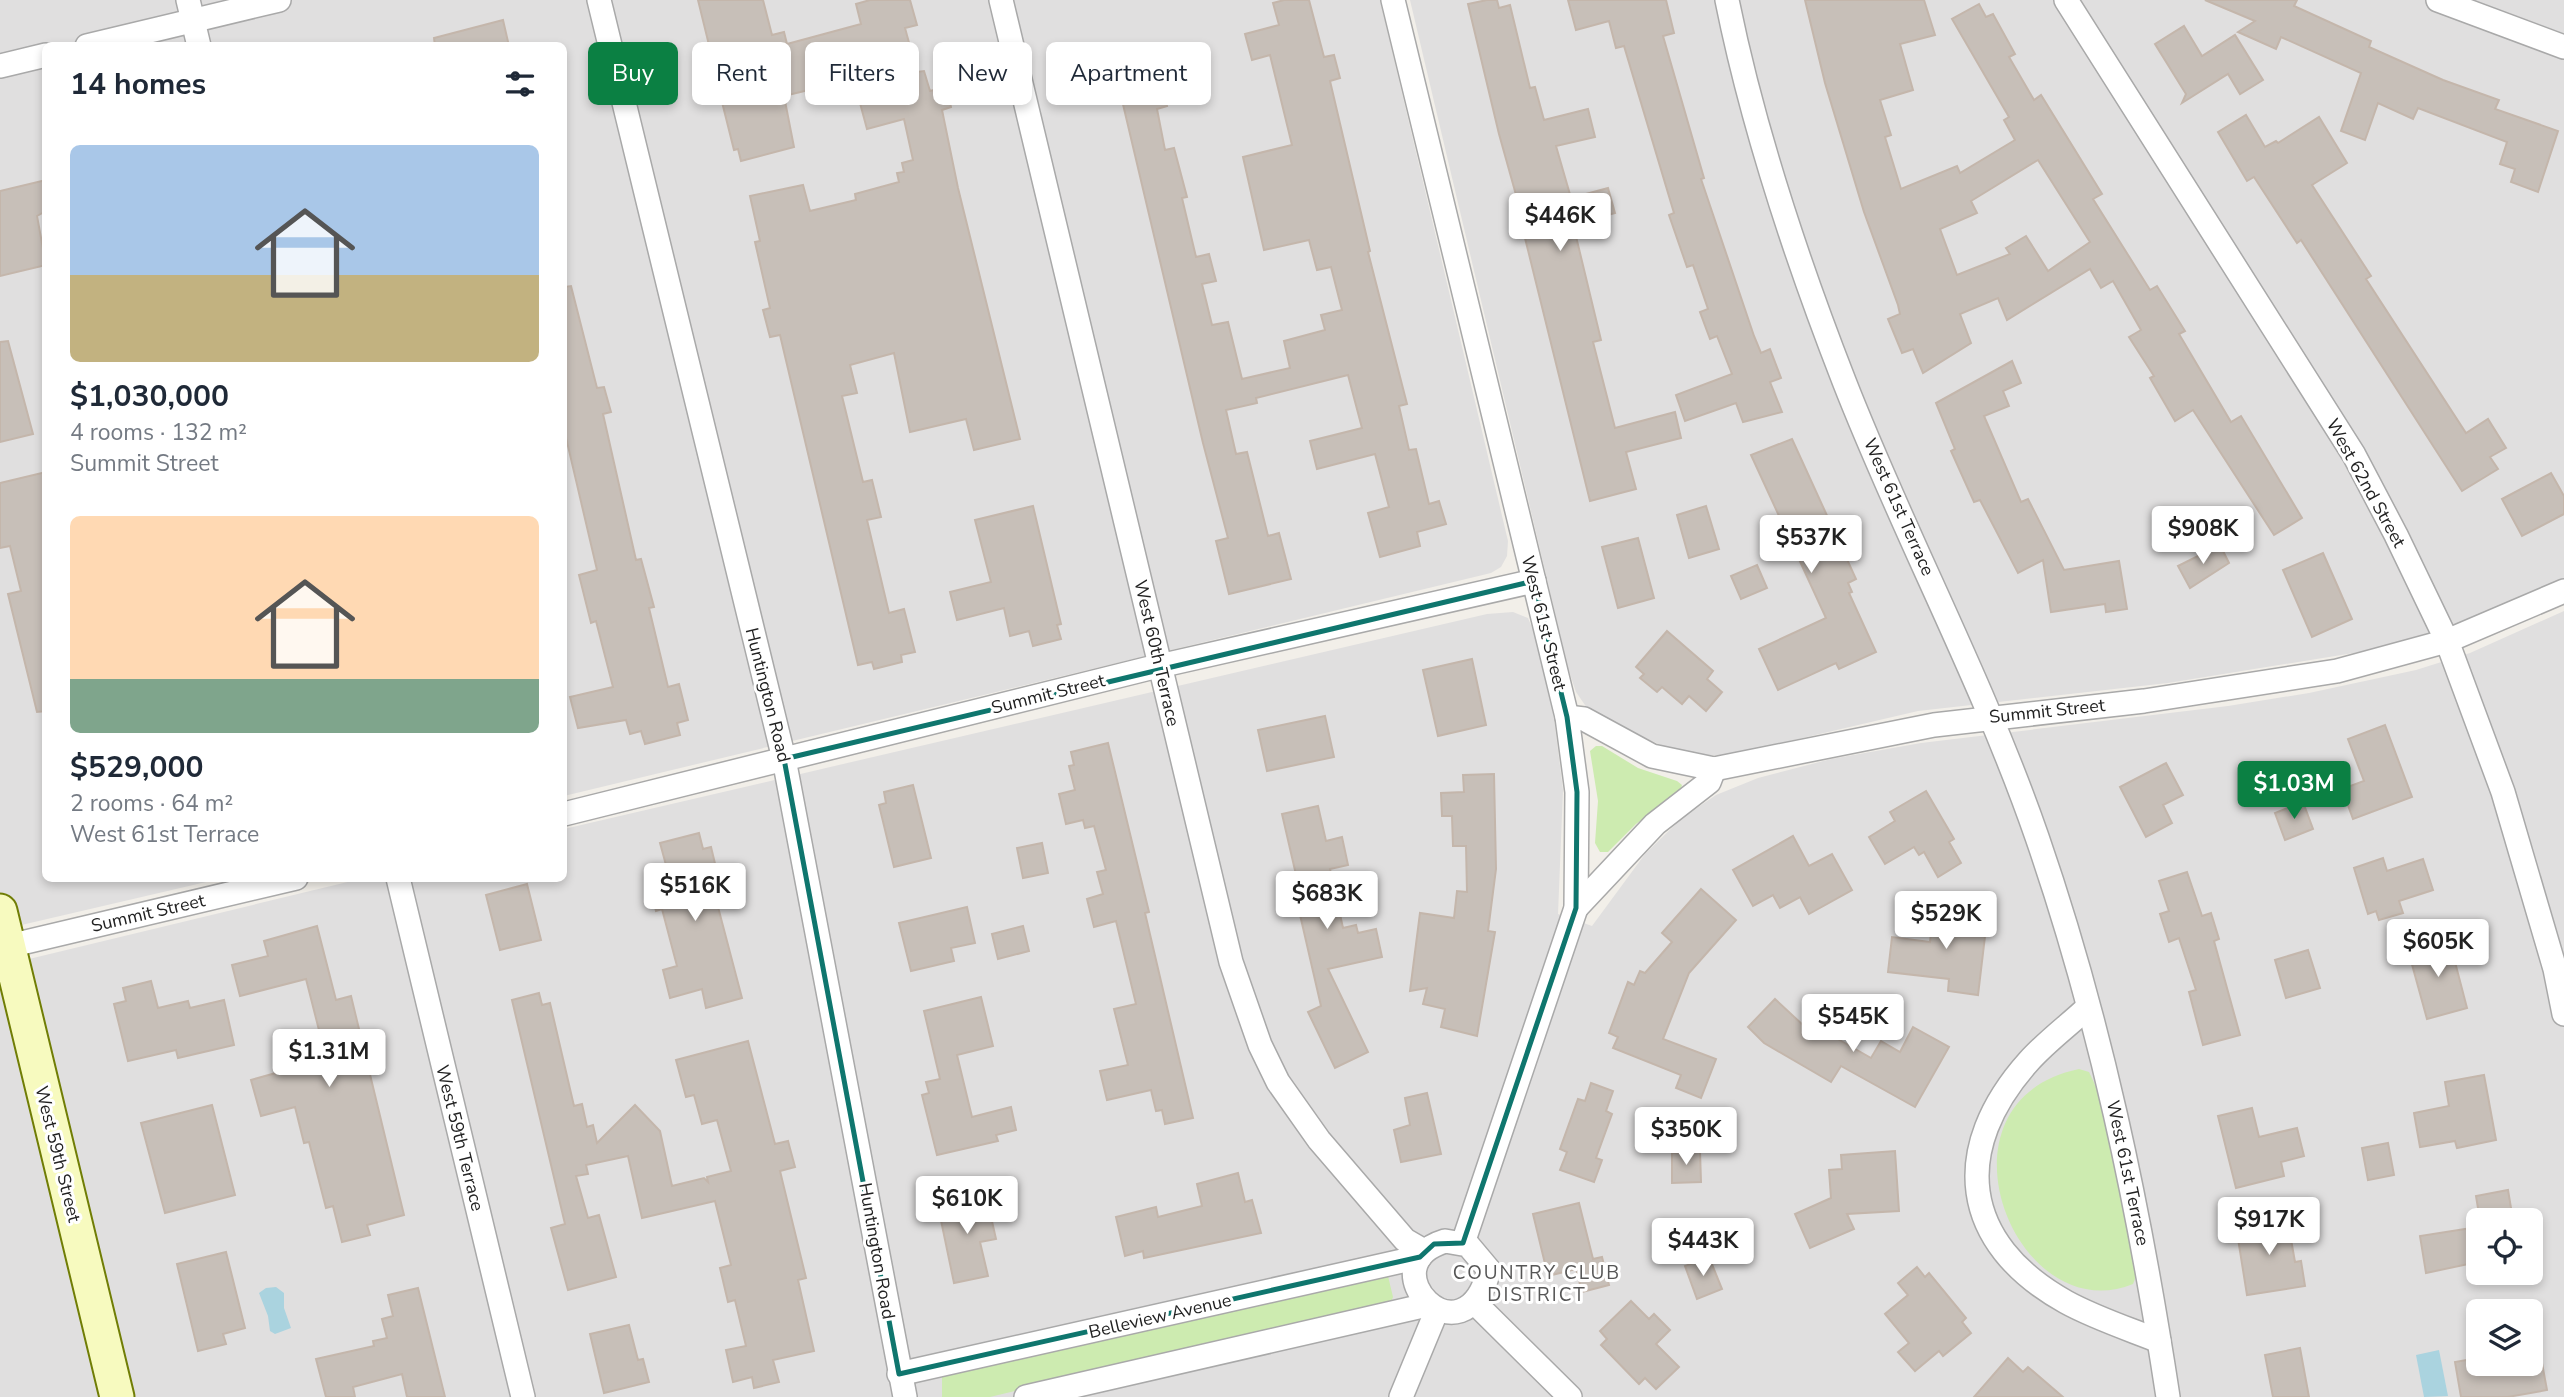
<!DOCTYPE html>
<meta charset="utf-8">
<style>
:root{--surface:#fff;--page:#f2f2f3;--text:#1f2937;--muted:#747a83;--accent:#0b8043}
body{margin:0;font-family:"Nunito Sans",sans-serif;background:var(--page);color:var(--text);height:100vh;display:flex;flex-direction:column;font-size:26px;white-space:nowrap}
*{box-sizing:border-box;margin:0}
p{font-size:23px;color:var(--muted)}
.icon{flex:none;width:38px;height:38px;fill:none;stroke:currentColor;stroke-width:2;stroke-linecap:round;stroke-linejoin:round}
.map{position:relative;flex:1;overflow:hidden}
.drawer{position:absolute;left:42px;top:42px;width:525px;height:840px;display:flex;flex-direction:column;background:var(--surface);border-radius:10px;box-shadow:0 4px 10px #0003}
.drawer>*{flex:none}
.guide{position:absolute;left:588px;top:42px;width:665px;height:63px;display:flex;gap:14px}
.fabs{position:absolute;left:2466px;top:1208px;display:grid;gap:14px}
.fabs a{display:grid;place-items:center;width:77px;height:77px;border-radius:10px;background:var(--surface);box-shadow:0 4px 10px #0003;font-size:35px}
.price{position:absolute;translate:-50% -60px;padding:0 16px;border-radius:7px;background:#fff;color:#222;font-size:23px;line-height:46px;filter:drop-shadow(0 2px 4px #0008)}
.price::after{content:'';position:absolute;left:50%;top:42px;width:21px;height:16px;margin-left:-10px;background:inherit;clip-path:polygon(0 0,100% 0,50% 100%)}
.price.on{background:var(--accent);color:#fff}
ul{padding:0;list-style:none}
li{display:grid;align-content:center;gap:14px;height:371px;padding:0 28px}
li span{display:grid;place-items:center;height:217px;border-radius:10px;color:#555}
li>.icon{margin-inline-start:auto}
span .icon{width:126px;height:126px;fill:#fffc;stroke-width:1}
li b{font-size:30px}
h2{display:flex;justify-content:space-between;align-items:center;height:84px;padding:0 28px;font-size:30px}
.pill{padding:0 24px;border-radius:10px;background:var(--surface);box-shadow:0 4px 10px #0003;font-size:24px;line-height:63px}
.pill.on{background:var(--accent);color:#fff}
.map>svg:first-child{display:block}
.residential{fill:#e0dfdf;fill-rule:evenodd}
.grass{fill:#cdebb0}
.water{fill:#aad3df}
.building{fill:#c7bfb8;stroke:#c4b6ab;stroke-width:2;fill-rule:evenodd}
.lines{fill:none;stroke-linecap:round;stroke-linejoin:round}
.street-casing{stroke:#a9a9a9;stroke-width:26}
.secondary-casing{stroke:#707d05;stroke-width:37}
.street{stroke:#fff;stroke-width:23}
.secondary{stroke:#f7fabf;stroke-width:33}
.marked{fill:none;stroke:#0f766e;stroke-width:5;stroke-linejoin:round}
.labels{text-anchor:middle;stroke-width:6;stroke-linejoin:round;paint-order:stroke}
.street-label{font-size:18px;fill:#222;stroke:#fff}
.neighbourhood-label{font-size:19px;letter-spacing:2px;fill:#555;stroke:#fff}
</style>
<div class="map">
<svg width="2564" height="1397" viewBox="0 0 2564 1397">
<rect width="100%" height="100%" fill="#f2efe9"/>
<g class="residential">
<polygon points="0,0 1380,0 1508,541 1507,556 1501,567 1491,573 564,796 564,46 46,46 46,878 219,879 0,930"/>
<polygon points="1410,0 2564,0 2564,579 2479,618 2372,650 2168,683 1918,711 1726,756 1679,753 1609,722 1587,708 1576,692 1568,668"/>
<path d="M 2564,611 L 2564,1397 L 0,1397 L 0,966 L 360,879 L 564,878 L 564,829 L 1487,614 L 1513,612 L 1528,618 L 1535,635 L 1554,718 L 1563,790 L 1558,914 L 1592,926 L 1645,854 L 1682,818 L 1716,795 L 1758,778 L 1831,759 L 1921,743 L 2228,706 L 2309,693 L 2416,670 L 2470,653 ZM 2478,1220 L 2530,1220 L 2530,1272 L 2478,1272 ZM 2478,1311 L 2530,1311 L 2530,1363 L 2478,1363 Z"/>
</g>
<g class="grass">
<polygon points="1596,746 1602,746 1638,768 1677,781 1682,785 1680,792 1636,824 1608,852 1600,852 1595,843 1598,801 1590,751"/>
<path d="M 2079,1069 L 2089,1072 C 2115,1122 2126,1217 2137,1274 L 2133,1284 C 2015,1332 1924,1101 2079,1069 Z"/>
<polygon points="1382,1275 1388,1276 1393,1297 1391,1302 990,1397 942,1397 942,1377 951,1372"/>
</g>
<g class="water">
<polygon points="276,1287 284,1293 284,1308 291,1328 275,1334 270,1331 268,1316 259,1293 266,1288"/>
<polygon points="2439,1350 2448,1396 2424,1397 2416,1355"/>
</g>
<g class="building">
<polygon points="698,0 763,0 772,35 784,32 787,44 861,24 856,4 870,0 910,0 917,25 905,28 917,72 924,71 930,91 946,87 951,107 942,110 958,188 1020,439 974,450 966,419 910,432 894,353 850,365 857,393 842,396 863,482 872,480 881,517 867,520 889,613 904,609 915,652 901,655 902,662 874,669 872,662 858,665 780,335 770,337 763,310 770,308 755,242 760,241 750,196 803,185 810,211 856,200 855,194 899,182 897,173 904,172 902,163 913,160 904,119 867,129 860,103 876,100 864,49 819,61 825,86 784,96 794,147 741,161 738,149 734,150 718,86 709,88 700,52 710,49"/>
<polygon points="1284,0 1309,0 1324,57 1334,55 1340,78 1330,81 1370,251 1368,252 1407,404 1399,406 1409,450 1416,449 1429,504 1439,501 1446,524 1417,532 1420,546 1380,557 1368,513 1389,507 1375,454 1317,469 1310,441 1362,428 1348,375 1256,398 1257,403 1226,410 1236,454 1247,452 1268,536 1279,533 1291,579 1229,594 1216,541 1228,538 1203,443 1113,62 1145,54 1152,83 1161,81 1167,106 1157,109 1165,150 1174,148 1187,197 1182,198 1196,257 1209,254 1216,281 1202,284 1212,325 1228,322 1242,379 1290,368 1284,341 1325,330 1321,315 1342,310 1331,267 1317,270 1309,240 1264,250 1243,157 1292,145 1270,55 1252,60 1245,34 1279,25 1273,3"/>
<polygon points="1487,0 1497,0 1499,8 1510,5 1530,88 1535,87 1544,120 1588,109 1595,137 1556,146 1571,198 1608,188 1615,213 1573,224 1601,340 1593,342 1615,428 1675,412 1681,438 1626,452 1636,489 1590,501 1524,234 1527,234 1499,134 1468,4"/>
<polygon points="1568,0 1666,0 1674,33 1663,36 1704,178 1701,179 1754,336 1761,353 1770,349 1781,378 1770,382 1782,412 1743,422 1736,403 1685,421 1676,395 1732,374 1717,336 1710,339 1700,312 1708,309 1693,265 1687,267 1669,215 1674,213 1624,46 1616,48 1609,21 1576,30"/>
<path d="M 1805,0 L 1924,0 L 1935,35 L 1900,44 L 1913,90 L 1880,100 L 1891,135 L 1885,137 L 1901,189 L 1957,166 L 1960,173 L 2015,140 L 2004,120 L 2009,117 L 1952,19 L 1979,4 L 1986,17 L 1993,14 L 2015,54 L 2009,57 L 2034,100 L 2041,95 L 2102,194 L 2093,199 L 2150,290 L 2157,286 L 2185,331 L 2179,334 L 2231,422 L 2241,416 L 2302,518 L 2274,535 L 2193,410 L 2175,421 L 2150,378 L 2154,376 L 2129,337 L 2141,330 L 2113,281 L 2101,288 L 2090,269 L 2007,320 L 1998,298 L 1960,314 L 1971,343 L 1923,373 L 1913,349 L 1902,353 L 1888,319 L 1900,314 L 1898,305 L 1864,212 L 1825,83 ZM 2038,160 L 2090,242 L 2048,271 L 2026,236 L 2006,248 L 2010,254 L 1957,275 L 1940,229 L 1977,213 L 1971,201 Z"/>
<polygon points="2205,0 2297,0 2294,6 2371,41 2369,47 2443,80 2499,100 2495,109 2558,131 2538,192 2511,182 2515,169 2500,164 2507,142 2418,108 2413,119 2378,103 2365,140 2341,131 2361,73 2281,37 2276,49 2238,32 2255,21"/>
<polygon points="503,20 509,46 435,46 434,38"/>
<polygon points="2184,26 2202,56 2235,35 2263,80 2240,94 2228,74 2182,103 2186,94 2155,44"/>
<polygon points="2246,115 2265,147 2276,141 2278,143 2319,117 2347,163 2312,185 2371,276 2366,279 2466,433 2488,419 2506,448 2490,457 2498,469 2462,491 2301,240 2297,243 2254,177 2247,181 2218,132"/>
<polygon points="46,180 46,211 37,216 46,265 0,276 0,191"/>
<polygon points="571,286 597,388 604,387 611,412 603,414 636,560 641,559 654,607 649,608 668,687 679,684 688,720 677,723 680,735 645,744 641,731 630,734 626,720 578,728 570,697 613,687 596,621 591,623 579,575 597,570 564,429 564,287"/>
<polygon points="8,341 33,434 0,442 0,342"/>
<polygon points="2012,361 2021,383 2003,391 2009,406 1984,416 2021,502 2028,499 2064,570 2119,561 2127,609 2106,612 2105,604 2051,612 2043,560 2018,573 1980,500 1974,502 1951,451 1955,449 1936,403"/>
<polygon points="1792,439 1856,579 1848,583 1852,592 1849,593 1876,652 1839,669 1836,663 1778,690 1759,649 1826,618 1751,455"/>
<polygon points="46,472 46,711 37,712 8,594 21,591 10,546 0,548 0,483"/>
<polygon points="2551,473 2564,496 2564,514 2522,536 2502,499"/>
<polygon points="1033,506 1061,624 1057,625 1061,639 1033,646 1029,631 1010,636 1004,608 957,620 950,592 991,582 975,520"/>
<polygon points="1706,506 1719,549 1689,558 1677,515"/>
<polygon points="1638,538 1654,598 1618,608 1602,547"/>
<polygon points="2220,545 2229,563 2190,588 2178,566"/>
<polygon points="2323,553 2352,619 2312,637 2283,570"/>
<polygon points="1757,565 1767,588 1741,599 1731,576"/>
<polygon points="1667,631 1713,671 1707,679 1722,692 1706,711 1689,696 1682,704 1662,687 1657,692 1640,678 1644,674 1636,667"/>
<polygon points="1472,659 1486,725 1438,736 1423,670"/>
<polygon points="1325,716 1334,757 1267,771 1258,730"/>
<polygon points="2385,725 2412,797 2353,819 2342,789 2364,781 2348,739"/>
<polygon points="1108,743 1149,912 1145,913 1193,1118 1165,1124 1162,1110 1156,1111 1151,1090 1107,1100 1100,1071 1128,1065 1114,1009 1136,1004 1116,921 1094,927 1087,899 1103,894 1097,872 1106,870 1094,826 1085,828 1083,820 1066,824 1059,794 1075,790 1069,766 1074,765 1071,752"/>
<polygon points="2166,763 2183,795 2163,805 2172,823 2146,837 2120,787"/>
<polygon points="1494,774 1496,869 1488,931 1495,932 1477,1036 1441,1027 1445,1009 1423,1004 1427,988 1410,991 1420,913 1454,918 1457,891 1467,892 1466,846 1453,846 1452,816 1442,816 1441,793 1464,792 1463,775"/>
<polygon points="913,785 931,858 894,867 879,805 886,803 884,792"/>
<polygon points="1926,791 1954,839 1949,842 1961,863 1938,877 1924,852 1919,855 1914,847 1885,864 1869,837 1895,821 1890,812"/>
<polygon points="2303,802 2313,829 2285,840 2275,813"/>
<polygon points="1318,806 1326,841 1342,837 1348,865 1330,869 1343,928 1356,925 1358,933 1376,929 1382,957 1328,969 1368,1052 1335,1068 1308,1012 1321,1006 1298,906 1303,905 1282,814"/>
<polygon points="699,833 703,849 711,847 725,905 718,907 742,998 706,1008 702,989 670,998 663,970 677,966 662,909 656,911 649,882 669,876 660,843"/>
<polygon points="1793,836 1809,866 1832,854 1852,890 1809,914 1800,897 1780,908 1773,895 1753,906 1733,870"/>
<polygon points="1042,843 1048,873 1023,878 1017,848"/>
<polygon points="2383,858 2387,871 2423,859 2433,890 2399,901 2403,913 2379,920 2376,911 2368,914 2354,868"/>
<polygon points="2187,872 2202,916 2211,913 2219,939 2214,941 2240,1035 2203,1045 2189,992 2196,990 2179,938 2169,942 2160,914 2169,911 2159,881"/>
<polygon points="527,884 541,940 500,950 486,895"/>
<polygon points="1701,889 1736,920 1689,973 1663,1039 1716,1059 1701,1098 1676,1088 1681,1075 1613,1048 1618,1037 1609,1033 1628,982 1634,985 1640,971 1645,973 1672,942 1662,933"/>
<polygon points="1944,905 1988,911 1978,995 1948,991 1949,979 1888,972 1892,937 1930,942 1932,923 1942,924"/>
<polygon points="967,907 975,943 951,948 954,961 911,971 899,923"/>
<polygon points="317,926 336,1000 351,996 404,1215 367,1225 370,1235 342,1242 333,1206 326,1208 309,1142 304,1143 295,1107 261,1116 251,1080 315,1062 309,1037 320,1034 306,979 240,996 232,965 268,956 264,941"/>
<polygon points="1023,926 1029,951 998,959 992,934"/>
<polygon points="2449,939 2467,1008 2427,1019 2408,950"/>
<polygon points="2308,950 2320,988 2286,998 2275,960"/>
<polygon points="151,981 158,1008 188,1001 190,1008 224,1000 234,1045 178,1058 176,1050 128,1061 114,1004 126,1001 123,988"/>
<polygon points="539,993 542,1005 550,1003 574,1106 582,1104 587,1127 593,1125 597,1143 635,1105 660,1131 672,1186 704,1178 708,1182 707,1177 731,1171 717,1120 702,1124 694,1095 686,1097 676,1060 748,1041 775,1144 788,1141 795,1167 780,1171 806,1278 798,1280 814,1351 773,1360 779,1382 754,1388 752,1377 733,1382 726,1350 746,1346 735,1300 728,1302 720,1268 731,1265 715,1201 642,1218 628,1156 586,1165 588,1174 576,1176 588,1218 599,1215 616,1277 568,1290 551,1228 565,1224 512,1000"/>
<polygon points="981,997 993,1046 957,1055 972,1117 1011,1107 1016,1130 996,1135 998,1141 937,1155 922,1095 929,1093 926,1082 940,1079 924,1011"/>
<polygon points="1775,999 1805,1027 1808,1022 1871,1058 1881,1041 1900,1052 1913,1027 1949,1047 1915,1107 1841,1066 1831,1082 1764,1043 1748,1027"/>
<polygon points="2484,1075 2496,1140 2457,1148 2455,1141 2420,1147 2414,1113 2449,1106 2445,1082"/>
<polygon points="1591,1083 1613,1091 1606,1111 1612,1114 1596,1158 1602,1160 1594,1182 1560,1170 1567,1152 1560,1149 1578,1099 1585,1101"/>
<polygon points="1427,1093 1441,1154 1401,1162 1394,1130 1410,1125 1405,1098"/>
<polygon points="212,1105 235,1195 165,1213 141,1123"/>
<polygon points="2252,1108 2259,1137 2297,1128 2304,1156 2281,1162 2284,1176 2236,1188 2218,1116"/>
<polygon points="2388,1143 2394,1175 2368,1180 2362,1148"/>
<polygon points="1700,1151 1701,1182 1672,1183 1672,1153"/>
<polygon points="1895,1151 1899,1211 1847,1214 1854,1229 1810,1248 1795,1214 1831,1198 1829,1170 1842,1169 1841,1155"/>
<polygon points="1238,1173 1245,1202 1252,1200 1261,1233 1144,1258 1143,1251 1125,1256 1116,1217 1156,1207 1158,1217 1202,1206 1197,1184"/>
<polygon points="2508,1190 2513,1220 2480,1220 2476,1196"/>
<polygon points="986,1195 996,1239 980,1242 988,1276 954,1283 938,1206"/>
<polygon points="1579,1203 1593,1259 1602,1257 1609,1285 1582,1292 1576,1269 1548,1276 1533,1214"/>
<polygon points="2287,1217 2295,1262 2301,1261 2305,1286 2247,1295 2236,1226"/>
<polygon points="2478,1227 2478,1262 2426,1273 2420,1236"/>
<polygon points="226,1252 245,1328 223,1334 226,1344 198,1351 177,1264"/>
<polygon points="1709,1257 1722,1289 1697,1299 1685,1266"/>
<polygon points="1917,1267 1925,1277 1929,1273 1966,1318 1962,1322 1971,1333 1943,1356 1939,1351 1915,1371 1898,1352 1909,1343 1885,1314 1908,1295 1898,1283"/>
<polygon points="418,1288 445,1397 407,1397 402,1374 353,1387 355,1397 326,1397 316,1359 374,1346 373,1341 387,1338 382,1319 393,1316 388,1295"/>
<polygon points="1631,1301 1649,1319 1654,1314 1670,1330 1656,1344 1679,1367 1656,1389 1645,1378 1639,1384 1601,1345 1607,1339 1600,1331"/>
<polygon points="629,1325 638,1360 643,1359 649,1382 604,1393 590,1334"/>
<polygon points="2300,1348 2309,1397 2273,1397 2265,1355"/>
<polygon points="2008,1358 2023,1372 2028,1367 2063,1397 1974,1397"/>
<polygon points="2478,1358 2478,1363 2542,1363 2547,1390 2508,1397 2461,1397 2455,1362"/>
</g>
<g class="lines">
<g class="street-casing">
<g id="street">
<polyline points="188,0 199,46"/>
<polyline points="599,0 784,759 905,1397"/>
<polyline points="1001,0 1231,962 1260,1045 1278,1082 1319,1140 1405,1240 1424,1251"/>
<polyline points="1393,0 1567,717 1577,792 1576,908 1463,1243"/>
<path d="M 1727,0 C 1752,124 1798,263 1844,381 C 1904,535 1983,681 2037,837 C 2100,1019 2139,1207 2168,1397"/>
<polyline points="2066,0 2354,455 2396,535 2447,641 2503,792 2555,969 2564,1014"/>
<polyline points="2438,0 2564,47"/>
<polyline points="87,46 279,0"/>
<polyline points="0,66 46,55"/>
<polyline points="1567,717 1584,719 1652,756 1714,769 1934,725 2144,701 2337,671 2447,641 2564,591"/>
<polyline points="564,814 1146,669 1534,581"/>
<polyline points="398,878 523,1397"/>
<polyline points="1576,908 1655,824 1709,782 1714,769"/>
<polyline points="0,948 296,878"/>
<path d="M 2088,1007 C 2069,1025 2047,1041 2029,1061 C 1950,1149 1960,1243 2066,1302 C 2095,1318 2129,1329 2159,1341"/>
<path d="M 1445,1241 L 1468,1245 L 1489,1270 C 1464,1369 1365,1266 1445,1241 Z"/>
<polyline points="1474,1302 1570,1397"/>
<polyline points="899,1374 1420,1257"/>
<polyline points="1026,1397 1427,1305"/>
<polyline points="1401,1397 1437,1310"/>
</g>
</g>
<g class="secondary-casing">
<polyline id="secondary" points="0,911 117,1397"/>
</g>
<use href="#street" class="street"/>
<use href="#secondary" class="secondary"/>
</g>
<path class="marked" d="M 1534,581 L 1567,717 L 1577,792 L 1576,908 L 1463,1243 L 1434,1244 L 1420,1257 L 899,1374 L 784,759 Z"/>
<g class="labels">
<g class="street-label">
<text transform="translate(2366 483) rotate(61)" y="6">West 62nd Street</text>
<text transform="translate(1899 507) rotate(66)" y="6">West 61st Terrace</text>
<text transform="translate(1544 623) rotate(76)" y="6">West 61st Street</text>
<text transform="translate(1157 653) rotate(77)" y="6">West 60th Terrace</text>
<text transform="translate(1048 694) rotate(-14)" y="6">Summit Street</text>
<text transform="translate(768 695) rotate(76)" y="6">Huntington Road</text>
<text transform="translate(2047 711) rotate(-6)" y="6">Summit Street</text>
<text transform="translate(148 913) rotate(-13)" y="6">Summit Street</text>
<text transform="translate(460 1138) rotate(76)" y="6">West 59th Terrace</text>
<text transform="translate(58 1154) rotate(76)" y="6">West 59th Street</text>
<text transform="translate(2128 1173) rotate(78)" y="6">West 61st Terrace</text>
<text transform="translate(877 1251) rotate(80)" y="6">Huntington Road</text>
<text transform="translate(1160 1316) rotate(-13)" y="6">Belleview Avenue</text>
</g>
<g class="neighbourhood-label">
<text x="1537" y="1279">COUNTRY CLUB<tspan x="1537" dy="22">DISTRICT</tspan></text>
</g>
</g>
</svg>
<div class="fabs">
<a><svg class="icon" aria-label="locate" viewBox="0 0 24 24"><circle cx="12" cy="12" r="6"/><path d="M12 2v4M12 18v4M2 12h4M18 12h4"/></svg></a>
<a><svg class="icon" aria-label="layers" viewBox="0 0 24 24"><path d="M12 4l9 5-9 5-9-5zM3 14l9 5 9-5"/></svg></a>
</div>
<b class="price" style="left:1560px;top:253px">$446K</b>
<b class="price" style="left:2203px;top:566px">$908K</b>
<b class="price" style="left:1811px;top:575px">$537K</b>
<b class="price on" style="left:2294px;top:821px">$1.03M</b>
<b class="price" style="left:695px;top:923px">$516K</b>
<b class="price" style="left:1327px;top:931px">$683K</b>
<b class="price" style="left:1946px;top:951px">$529K</b>
<b class="price" style="left:2438px;top:979px">$605K</b>
<b class="price" style="left:1853px;top:1054px">$545K</b>
<b class="price" style="left:329px;top:1089px">$1.31M</b>
<b class="price" style="left:1686px;top:1167px">$350K</b>
<b class="price" style="left:967px;top:1236px">$610K</b>
<b class="price" style="left:2269px;top:1257px">$917K</b>
<b class="price" style="left:1703px;top:1278px">$443K</b>
<div class="guide">
<a class="pill on">Buy</a>
<a class="pill">Rent</a>
<a class="pill">Filters</a>
<a class="pill">New</a>
<a class="pill">Apartment</a>
</div>
<section class="drawer">
<h2>14 homes<svg class="icon" aria-label="filters" viewBox="0 0 24 24"><path d="M4 7h16M4 17h16"/><circle cx="9" cy="7" r="2"/><circle cx="15" cy="17" r="2"/></svg></h2>
<ul>
<li><span style="background:linear-gradient(#a9c7e8 60%,#c2b280 0)"><svg class="icon" aria-label="home" viewBox="0 0 24 24"><path d="M3 11l9-7 9 7M6 9v11h12V9"/></svg></span><div><b>$1,030,000</b><p>4 rooms · 132 m²</p><p>Summit Street</p></div></li>
<li><span style="background:linear-gradient(#ffd9b3 75%,#7fa58c 0)"><svg class="icon" aria-label="home" viewBox="0 0 24 24"><path d="M3 11l9-7 9 7M6 9v11h12V9"/></svg></span><div><b>$529,000</b><p>2 rooms · 64 m²</p><p>West 61st Terrace</p></div></li>
</ul>
</section>
</div>
